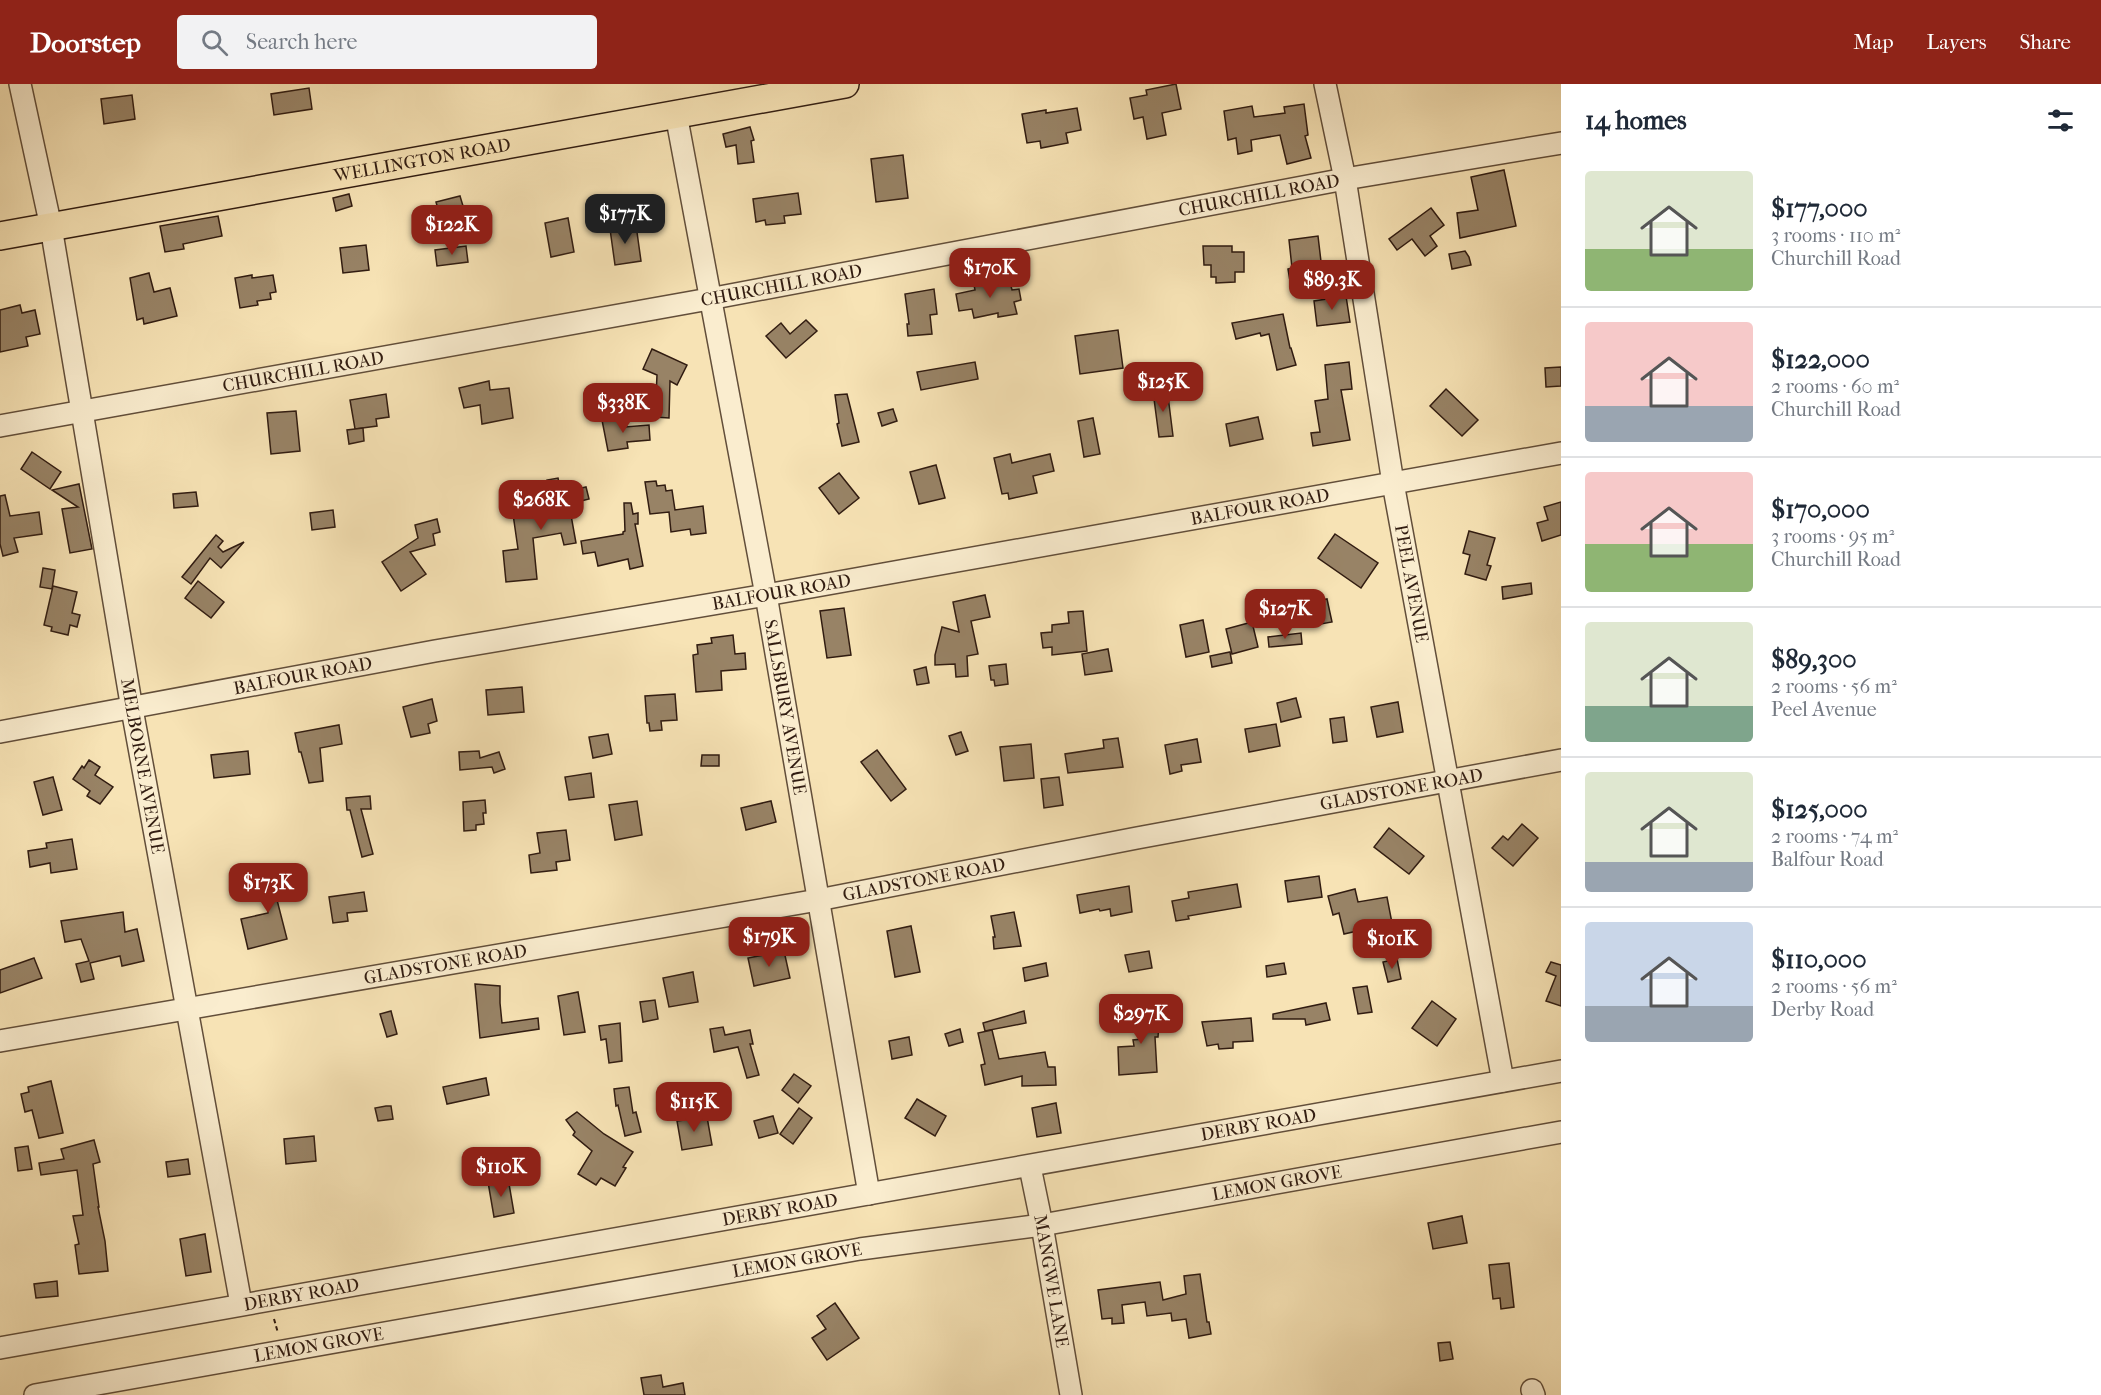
<!DOCTYPE html>
<meta charset="utf-8">
<style>
:root{--surface:#fff;--page:#f2f2f3;--text:#1f2937;--muted:#747a83;--line:#e0e1e3;--accent:#8f2418}
body{margin:0;font-family:"IM FELL French Canon",serif;background:var(--page);color:var(--text);height:100vh;display:flex;flex-direction:column;font-size:22px;white-space:nowrap}
*{box-sizing:border-box;margin:0}
p{font-size:20px;color:var(--muted)}
.icon{flex:none;width:33px;height:33px;fill:none;stroke:currentColor;stroke-width:2;stroke-linecap:round;stroke-linejoin:round}
.map{position:relative;flex:1;overflow:hidden}
.sheet{display:flex;flex-direction:column;background:var(--surface);width:540px}
.sheet>*{flex:none}
.price{position:absolute;translate:-50% -51px;padding:0 14px;border-radius:12px;background:var(--accent);color:#fff;font-size:20px;line-height:39px;filter:drop-shadow(0 2px 3px #0008)}
.price::after{content:'';position:absolute;left:50%;top:36px;width:18px;height:14px;margin-left:-9px;background:inherit;clip-path:polygon(0 0,100% 0,50% 100%)}
.price.selected{background:#222;color:#fff}
ul{padding:0;list-style:none}
li{display:flex;align-items:center;gap:18px;height:150px;padding:0 24px}
li+li{border-top:2px solid var(--line)}
li span{display:grid;place-items:center;flex:none;width:168px;height:120px;border-radius:6px;color:#555}
li>.icon{margin-inline-start:auto}
span .icon{width:72px;height:72px;fill:#fffc;stroke-width:1}
li b{font-size:26px}
h2{display:flex;justify-content:space-between;align-items:center;height:72px;padding:0 24px;font-size:26px}
header{display:flex;align-items:center;gap:36px;box-sizing:border-box;height:84px;padding:0 30px;background:var(--accent);color:#fff}
header strong{font-size:28px}
nav{display:flex;gap:33px;margin-inline-start:auto;font-size:21px}
.search{width:420px;height:54px;background:var(--page);display:flex;align-items:center;gap:15px;box-sizing:border-box;padding:0 21px;border-radius:6px;color:var(--muted);font-size:22px}
main{display:flex;flex:1;min-height:0}
.map>svg:first-child{display:block}
.building{fill:#988366;stroke:#311c11;stroke-width:1.5}
.lines{fill:none;stroke-linecap:round;stroke-linejoin:round}
.minor-casing{stroke:#624e3a;stroke-width:24}
.major-casing{stroke:#311c11;stroke-width:30}
.path{stroke:#311c11;stroke-width:2;stroke-dasharray:4.5 3;stroke-linecap:butt}
.minor{stroke:#faedcf;stroke-width:21}
.major{stroke:#f7e3b5;stroke-width:27}
.labels{text-anchor:middle;stroke-width:4.5;stroke-linejoin:round;paint-order:stroke}
.street-label{font-size:18px;fill:#311c11;stroke:#faedcf}
</style>
<header>
<strong>Doorstep</strong>
<div class="search"><svg class="icon" aria-label="search" viewBox="0 0 24 24"><circle cx="10" cy="10" r="6"/><path d="M15 15l6 6"/></svg>Search here</div>
<nav><a>Map</a><a>Layers</a><a>Share</a></nav>
</header>
<main>
<div class="map">
<svg width="1561" height="1311" viewBox="0 0 1561 1311">
<rect width="100%" height="100%" fill="#f7e3b5"/>
<filter id="stains"><feTurbulence type="fractalNoise" baseFrequency=".00333" numOctaves="4"/><feColorMatrix values="0 0 0 0 .2 0 0 0 0 .09 0 0 0 0 .02 0 0 0 .5 -.17"/></filter>
<radialGradient id="worn" r=".72"><stop offset=".6" stop-color="#630" stop-opacity="0"/><stop offset="1" stop-color="#630" stop-opacity=".3"/></radialGradient>
<g class="building">
<polygon points="1176,0 1181,25 1162,29 1166,51 1147,55 1143,33 1134,35 1130,14 1147,11 1146,6"/>
<polygon points="309,4 312,25 274,31 271,10"/>
<polygon points="132,11 135,35 104,40 101,15"/>
<polygon points="1304,20 1308,51 1305,52 1311,74 1287,80 1280,51 1251,56 1252,67 1238,70 1236,54 1228,56 1224,27 1252,22 1254,33 1285,29 1284,23"/>
<polygon points="1077,24 1081,46 1066,49 1068,59 1041,64 1040,57 1027,59 1022,30 1046,26 1046,29"/>
<polygon points="750,43 754,56 751,57 754,78 738,80 736,61 726,63 723,50"/>
<polygon points="903,71 908,114 876,118 871,75"/>
<polygon points="1504,86 1516,142 1460,154 1457,129 1478,126 1471,93"/>
<polygon points="798,109 801,130 784,132 785,139 766,141 765,136 756,138 753,115"/>
<polygon points="349,110 352,122 336,127 333,114"/>
<polygon points="460,112 466,132 442,139 436,118"/>
<polygon points="1431,124 1444,141 1430,152 1437,162 1425,172 1412,155 1397,166 1389,155"/>
<polygon points="218,132 222,152 183,160 184,165 165,168 160,142"/>
<polygon points="568,134 574,168 551,173 545,139"/>
<polygon points="636,141 641,177 615,181 610,145"/>
<polygon points="1318,152 1322,186 1303,189 1304,194 1290,197 1288,185 1292,184 1289,156"/>
<polygon points="366,161 369,186 343,189 340,164"/>
<polygon points="466,162 468,178 437,182 435,166"/>
<polygon points="1203,162 1232,162 1232,168 1244,168 1244,188 1235,188 1235,198 1216,199 1216,193 1211,193 1211,181 1204,181"/>
<polygon points="1465,167 1469,173 1471,181 1452,185 1449,170"/>
<polygon points="149,189 154,208 170,204 177,232 144,240 143,234 137,236 130,194"/>
<polygon points="252,191 252,194 273,191 276,208 270,209 271,215 257,217 258,221 240,224 235,194"/>
<polygon points="1009,194 1012,206 1019,205 1021,216 1014,218 1017,230 998,233 998,229 974,234 972,225 959,227 956,210 975,206 974,201"/>
<polygon points="934,205 937,230 930,231 932,250 908,252 907,240 909,240 905,210"/>
<polygon points="1346,212 1350,238 1317,242 1314,217"/>
<polygon points="20,221 22,229 35,226 40,250 26,253 28,262 0,268 0,226"/>
<polygon points="1283,230 1290,264 1291,264 1296,281 1277,286 1269,250 1261,252 1260,249 1236,255 1232,239"/>
<polygon points="806,236 817,247 786,274 766,252 781,239 790,250"/>
<polygon points="1118,246 1123,284 1080,290 1075,252"/>
<polygon points="652,265 687,281 677,301 670,297 669,334 655,333 657,291 643,285"/>
<polygon points="975,278 978,295 921,306 917,288"/>
<polygon points="1349,278 1352,305 1341,306 1350,356 1313,362 1311,349 1320,348 1315,317 1328,315 1325,281"/>
<polygon points="1561,283 1561,302 1546,303 1545,284"/>
<polygon points="489,297 490,306 509,304 513,334 482,340 480,321 464,324 459,304"/>
<polygon points="1167,304 1173,352 1159,353 1153,307"/>
<polygon points="1446,305 1478,336 1462,352 1430,322"/>
<polygon points="386,310 389,333 376,335 377,342 355,345 350,316"/>
<polygon points="847,310 859,358 842,362 837,340 839,339 835,311"/>
<polygon points="893,325 897,337 882,342 878,329"/>
<polygon points="296,327 300,367 271,370 267,329"/>
<polygon points="623,332 625,343 649,341 650,356 627,358 628,364 608,367 602,336"/>
<polygon points="1258,333 1263,355 1230,362 1226,340"/>
<polygon points="1093,334 1100,370 1084,373 1078,337"/>
<polygon points="363,344 364,357 349,360 347,346"/>
<polygon points="32,368 61,388 50,405 21,385"/>
<polygon points="1010,370 1012,379 1050,370 1054,387 1033,392 1037,409 1009,415 1008,409 1002,410 994,374"/>
<polygon points="936,381 945,414 919,420 910,388"/>
<polygon points="839,389 859,414 839,430 819,404"/>
<polygon points="558,394 561,409 586,403 589,415 569,420 576,459 564,461 561,449 533,454 537,495 506,498 503,467 518,465 513,430 553,423 547,396"/>
<polygon points="656,397 657,402 665,401 666,407 672,406 675,426 703,422 706,449 691,451 690,445 671,448 669,428 650,430 645,398"/>
<polygon points="79,400 92,465 70,469 62,425 78,423 52,406"/>
<polygon points="196,408 198,422 174,424 173,410"/>
<polygon points="5,411 10,432 39,428 42,450 14,454 18,468 3,472 0,460 0,412"/>
<polygon points="1561,418 1561,451 1542,457 1537,439 1548,436 1544,423"/>
<polygon points="624,419 631,419 633,430 638,429 638,440 635,440 643,482 630,485 628,475 598,482 595,468 583,470 581,457 623,450 623,448 625,447"/>
<polygon points="333,426 335,443 312,446 310,429"/>
<polygon points="437,435 440,448 433,450 435,461 410,468 426,490 401,507 382,478 418,454 415,441"/>
<polygon points="1469,447 1495,454 1487,481 1491,482 1486,496 1465,490 1470,471 1463,469"/>
<polygon points="1335,450 1378,479 1361,504 1318,474"/>
<polygon points="216,451 223,457 218,463 223,468 244,458 221,484 210,474 191,500 182,493"/>
<polygon points="43,484 55,486 52,505 40,503"/>
<polygon points="198,497 224,518 211,534 185,514"/>
<polygon points="1531,499 1532,510 1503,515 1502,503"/>
<polygon points="53,502 77,508 72,529 80,531 77,543 70,541 68,551 51,547 52,543 44,541"/>
<polygon points="985,511 990,533 971,537 978,570 967,572 968,592 956,593 955,580 935,581 935,571 942,543 959,548 953,518"/>
<polygon points="1327,515 1332,538 1321,540 1317,517"/>
<polygon points="844,524 851,571 827,574 820,527"/>
<polygon points="1083,527 1087,567 1052,571 1052,563 1043,564 1041,549 1052,548 1052,541 1069,539 1068,528"/>
<polygon points="1203,536 1209,568 1186,573 1180,541"/>
<polygon points="1252,538 1258,563 1232,570 1226,545"/>
<polygon points="1301,549 1302,560 1269,563 1268,553"/>
<polygon points="733,551 735,570 745,569 746,585 721,587 722,606 696,608 693,571 698,570 697,561 712,559 711,554"/>
<polygon points="1108,565 1112,587 1085,591 1082,570"/>
<polygon points="1230,568 1232,579 1212,583 1210,572"/>
<polygon points="1006,580 1008,600 995,602 994,596 991,596 989,582"/>
<polygon points="926,583 929,599 917,601 914,586"/>
<polygon points="522,603 524,628 488,631 486,606"/>
<polygon points="675,610 677,636 661,637 662,646 650,647 649,639 647,639 645,612"/>
<polygon points="1296,614 1301,633 1281,638 1277,619"/>
<polygon points="432,615 437,637 428,640 430,649 411,653 403,623"/>
<polygon points="1398,618 1403,648 1377,653 1371,623"/>
<polygon points="1344,633 1347,657 1333,659 1330,635"/>
<polygon points="1276,640 1280,662 1249,668 1245,645"/>
<polygon points="339,641 342,660 320,664 323,697 309,699 301,668 299,668 295,649"/>
<polygon points="961,648 968,667 956,671 949,652"/>
<polygon points="608,650 612,670 593,674 589,653"/>
<polygon points="1118,654 1123,683 1068,689 1065,670 1104,664 1103,656"/>
<polygon points="1197,655 1201,678 1181,681 1182,687 1170,690 1165,661"/>
<polygon points="1031,660 1034,694 1004,697 1000,663"/>
<polygon points="877,666 906,705 891,717 861,678"/>
<polygon points="248,667 250,690 214,694 211,671"/>
<polygon points="479,667 480,674 499,668 505,685 494,689 492,683 460,686 459,668"/>
<polygon points="702,671 719,671 719,682 701,682"/>
<polygon points="89,676 100,683 95,691 113,703 100,720 87,712 90,707 73,695 82,682 84,684"/>
<polygon points="591,689 594,713 569,716 565,693"/>
<polygon points="53,693 62,726 43,731 34,698"/>
<polygon points="1059,693 1063,721 1044,724 1041,695"/>
<polygon points="370,712 371,725 361,725 373,770 362,773 350,726 347,726 346,714"/>
<polygon points="485,716 486,729 483,729 484,740 476,741 476,746 464,747 463,718"/>
<polygon points="637,717 642,751 615,756 609,721"/>
<polygon points="771,717 776,738 746,746 741,724"/>
<polygon points="1522,740 1538,754 1513,782 1492,764 1503,752 1508,756"/>
<polygon points="1389,744 1424,772 1409,790 1374,763"/>
<polygon points="566,746 570,776 556,778 557,786 531,789 529,771 540,769 537,749"/>
<polygon points="72,755 77,785 51,789 50,779 30,783 28,767 47,764 46,759"/>
<polygon points="284,781 287,816 277,816 287,855 248,865 241,835 268,829 266,796 272,796 271,782"/>
<polygon points="1319,792 1322,813 1288,818 1285,797"/>
<polygon points="1237,800 1241,823 1188,832 1189,835 1176,837 1172,817 1189,814 1188,808"/>
<polygon points="1129,802 1132,828 1111,832 1110,825 1100,827 1099,825 1080,829 1077,811"/>
<polygon points="1355,805 1358,818 1387,813 1392,839 1344,850 1339,829 1333,831 1328,812"/>
<polygon points="364,808 367,827 347,829 348,837 333,839 329,813"/>
<polygon points="123,828 125,848 137,845 144,877 122,882 120,872 90,879 94,895 81,898 76,880 89,877 81,855 65,858 61,837"/>
<polygon points="1014,828 1021,862 994,865 993,853 995,853 991,832"/>
<polygon points="911,842 920,888 895,893 887,847"/>
<polygon points="784,867 790,894 754,902 748,874"/>
<polygon points="1149,867 1152,884 1129,888 1125,871"/>
<polygon points="34,874 42,894 0,909 0,886"/>
<polygon points="1397,875 1401,895 1388,898 1383,878"/>
<polygon points="1551,878 1561,881 1561,922 1546,917 1556,892 1546,888"/>
<polygon points="1046,879 1048,892 1025,897 1023,884"/>
<polygon points="1284,879 1286,890 1267,893 1266,882"/>
<polygon points="693,888 698,918 669,923 663,894"/>
<polygon points="475,900 500,902 500,919 502,939 538,934 539,945 480,954"/>
<polygon points="1367,902 1372,928 1358,930 1353,904"/>
<polygon points="578,908 585,948 564,951 558,912"/>
<polygon points="655,916 658,935 643,938 640,918"/>
<polygon points="1153,917 1155,939 1159,939 1158,953 1155,953 1157,988 1119,991 1118,963 1134,962 1133,956 1142,955 1143,933 1136,933 1135,918"/>
<polygon points="1432,917 1456,935 1437,962 1412,944"/>
<polygon points="1326,919 1330,936 1306,941 1305,935 1273,935 1273,930"/>
<polygon points="391,927 397,950 387,953 380,930"/>
<polygon points="1024,927 1026,939 985,947 983,939"/>
<polygon points="1251,934 1253,957 1233,958 1233,964 1219,965 1218,960 1207,962 1202,938"/>
<polygon points="620,939 622,977 609,979 606,955 601,956 599,942"/>
<polygon points="723,943 725,951 750,946 753,960 750,960 759,991 747,994 738,963 714,968 710,945"/>
<polygon points="960,945 963,958 949,962 945,950"/>
<polygon points="992,946 999,975 1045,968 1048,983 1055,983 1056,1001 1022,1002 1022,992 985,1001 981,981 985,980 978,949"/>
<polygon points="909,953 912,971 892,975 889,957"/>
<polygon points="794,990 811,1002 798,1019 782,1006"/>
<polygon points="486,994 489,1011 447,1020 443,1003"/>
<polygon points="51,997 63,1049 39,1054 32,1026 25,1028 21,1010 29,1008 28,1003"/>
<polygon points="629,1003 633,1029 636,1028 641,1048 625,1052 618,1021 616,1022 614,1005"/>
<polygon points="917,1015 946,1032 935,1052 905,1034"/>
<polygon points="1056,1019 1061,1049 1037,1053 1032,1024"/>
<polygon points="386,1022 391,1022 393,1035 378,1037 375,1024"/>
<polygon points="799,1024 812,1034 793,1060 780,1050"/>
<polygon points="577,1028 604,1050 633,1068 623,1083 626,1084 615,1102 601,1094 596,1101 578,1090 592,1067 573,1051 575,1048 566,1036"/>
<polygon points="773,1032 778,1049 759,1054 754,1037"/>
<polygon points="707,1033 712,1061 682,1066 677,1037"/>
<polygon points="314,1052 316,1077 286,1080 284,1055"/>
<polygon points="94,1056 100,1078 93,1080 99,1123 98,1123 105,1157 108,1187 79,1190 75,1161 79,1160 73,1132 83,1131 77,1086 41,1091 39,1079 64,1075 61,1065"/>
<polygon points="28,1062 32,1085 18,1087 15,1064"/>
<polygon points="188,1075 190,1090 168,1093 166,1078"/>
<polygon points="508,1094 514,1129 494,1133 488,1098"/>
<polygon points="1462,1132 1467,1159 1433,1165 1428,1139"/>
<polygon points="205,1150 211,1188 186,1192 180,1155"/>
<polygon points="1509,1179 1514,1223 1501,1225 1500,1214 1493,1215 1489,1181"/>
<polygon points="1200,1190 1207,1238 1209,1238 1211,1250 1189,1254 1186,1235 1172,1237 1171,1229 1147,1232 1145,1218 1122,1221 1124,1239 1112,1240 1112,1234 1102,1235 1098,1206 1160,1198 1163,1216 1186,1210 1184,1192"/>
<polygon points="57,1197 58,1212 36,1214 34,1200"/>
<polygon points="835,1219 859,1254 827,1276 812,1254 826,1245 817,1232"/>
<polygon points="1450,1258 1453,1275 1440,1277 1438,1259"/>
<polygon points="661,1291 663,1303 683,1299 685,1311 644,1311 641,1294"/>
</g>
<g class="lines">
<g class="minor-casing">
<g id="minor">
<path id="s1" d="M 20,0 L 51,143 L 132,625 L 241,1220"/>
<path id="s2" d="M 1325,0 L 1345,95 L 1393,399 L 1503,997"/>
<path id="s3" d="M 676,30 L 766,511 L 869,1110"/>
<path id="s4" d="M 0,342 L 709,215 L 1345,95 L 1561,59"/>
<path id="s5" d="M 0,648 L 435,567 L 766,511 L 1561,369"/>
<path id="s6" d="M 0,957 L 818,816 L 1137,754 L 1561,676"/>
<path id="s7" d="M 1030,1083 L 1042,1141 L 1071,1311"/>
<path id="s8" d="M 0,1264 L 1561,987"/>
<polyline points="1532,1306 1534,1311"/>
<path id="s9" d="M 35,1311 L 860,1165 L 1042,1141 L 1561,1048"/>
</g>
</g>
<g class="major-casing">
<g id="major">
<path id="s10" d="M 0,152 L 845,0"/>
</g>
</g>
<polyline class="path" points="274,1235 278,1249"/>
<use href="#minor" class="minor"/>
<use href="#major" class="major"/>
</g>
<g class="labels">
<g class="street-label">
<text dy="6" stroke="none"><textPath href="#s10" startOffset="429">WELLINGTON ROAD</textPath></text>
<text dy="6" stroke="none"><textPath href="#s4" startOffset="1280">CHURCHILL ROAD</textPath></text>
<text dy="6" stroke="none"><textPath href="#s4" startOffset="794">CHURCHILL ROAD</textPath></text>
<text dy="6" stroke="none"><textPath href="#s4" startOffset="308">CHURCHILL ROAD</textPath></text>
<text dy="6" stroke="none"><textPath href="#s5" startOffset="1280">BALFOUR ROAD</textPath></text>
<text dy="6" stroke="none"><textPath href="#s2" startOffset="507">PEEL AVENUE</textPath></text>
<text dy="6" stroke="none"><textPath href="#s5" startOffset="794">BALFOUR ROAD</textPath></text>
<text dy="6" stroke="none"><textPath href="#s5" startOffset="308">BALFOUR ROAD</textPath></text>
<text dy="6" stroke="none"><textPath href="#s3" startOffset="603">SALLSBURY AVENUE</textPath></text>
<text dy="6" stroke="none"><textPath href="#s1" startOffset="693">MELBORNE AVENUE</textPath></text>
<text dy="6" stroke="none"><textPath href="#s6" startOffset="1424">GLADSTONE ROAD</textPath></text>
<text dy="6" stroke="none"><textPath href="#s6" startOffset="938">GLADSTONE ROAD</textPath></text>
<text dy="6" stroke="none"><textPath href="#s6" startOffset="452">GLADSTONE ROAD</textPath></text>
<text dy="6" stroke="none"><textPath href="#s8" startOffset="1278">DERBY ROAD</textPath></text>
<text dy="6" stroke="none"><textPath href="#s9" startOffset="1260">LEMON GROVE</textPath></text>
<text dy="6" stroke="none"><textPath href="#s8" startOffset="792">DERBY ROAD</textPath></text>
<text dy="6" stroke="none"><textPath href="#s9" startOffset="774">LEMON GROVE</textPath></text>
<text dy="6" stroke="none"><textPath href="#s7" startOffset="116">MANGWE LANE</textPath></text>
<text dy="6" stroke="none"><textPath href="#s8" startOffset="306">DERBY ROAD</textPath></text>
<text dy="6" stroke="none"><textPath href="#s9" startOffset="288">LEMON GROVE</textPath></text>
</g>
</g>
<rect width="100%" height="100%" filter="url(#stains)"/>
<rect width="100%" height="100%" fill="url(#worn)"/>
</svg>
<b class="price selected" style="left:625px;top:161px">$177K</b>
<b class="price" style="left:452px;top:172px">$122K</b>
<b class="price" style="left:990px;top:215px">$170K</b>
<b class="price" style="left:1332px;top:227px">$89.3K</b>
<b class="price" style="left:1163px;top:329px">$125K</b>
<b class="price" style="left:623px;top:350px">$338K</b>
<b class="price" style="left:541px;top:447px">$268K</b>
<b class="price" style="left:1285px;top:556px">$127K</b>
<b class="price" style="left:268px;top:830px">$173K</b>
<b class="price" style="left:769px;top:884px">$179K</b>
<b class="price" style="left:1392px;top:886px">$101K</b>
<b class="price" style="left:1141px;top:961px">$297K</b>
<b class="price" style="left:694px;top:1049px">$115K</b>
<b class="price" style="left:501px;top:1114px">$110K</b>
</div>
<section class="sheet">
<h2>14 homes<svg class="icon" aria-label="filters" viewBox="0 0 24 24"><path d="M4 7h16M4 17h16"/><circle cx="9" cy="7" r="2"/><circle cx="15" cy="17" r="2"/></svg></h2>
<ul>
<li><span style="background:linear-gradient(#dfe7d0 65%,#8fb573 0)"><svg class="icon" aria-label="home" viewBox="0 0 24 24"><path d="M3 11l9-7 9 7M6 9v11h12V9"/></svg></span><div><b>$177,000</b><p>3 rooms · 110 m²</p><p>Churchill Road</p></div></li>
<li><span style="background:linear-gradient(#f6c9c9 70%,#9aa5b1 0)"><svg class="icon" aria-label="home" viewBox="0 0 24 24"><path d="M3 11l9-7 9 7M6 9v11h12V9"/></svg></span><div><b>$122,000</b><p>2 rooms · 60 m²</p><p>Churchill Road</p></div></li>
<li><span style="background:linear-gradient(#f6c9c9 60%,#8fb573 0)"><svg class="icon" aria-label="home" viewBox="0 0 24 24"><path d="M3 11l9-7 9 7M6 9v11h12V9"/></svg></span><div><b>$170,000</b><p>3 rooms · 95 m²</p><p>Churchill Road</p></div></li>
<li><span style="background:linear-gradient(#dfe7d0 70%,#7fa58c 0)"><svg class="icon" aria-label="home" viewBox="0 0 24 24"><path d="M3 11l9-7 9 7M6 9v11h12V9"/></svg></span><div><b>$89,300</b><p>2 rooms · 56 m²</p><p>Peel Avenue</p></div></li>
<li><span style="background:linear-gradient(#dfe7d0 75%,#9aa5b1 0)"><svg class="icon" aria-label="home" viewBox="0 0 24 24"><path d="M3 11l9-7 9 7M6 9v11h12V9"/></svg></span><div><b>$125,000</b><p>2 rooms · 74 m²</p><p>Balfour Road</p></div></li>
<li><span style="background:linear-gradient(#c9d6e8 70%,#9aa5b1 0)"><svg class="icon" aria-label="home" viewBox="0 0 24 24"><path d="M3 11l9-7 9 7M6 9v11h12V9"/></svg></span><div><b>$110,000</b><p>2 rooms · 56 m²</p><p>Derby Road</p></div></li>
</ul>
</section>
</main>
